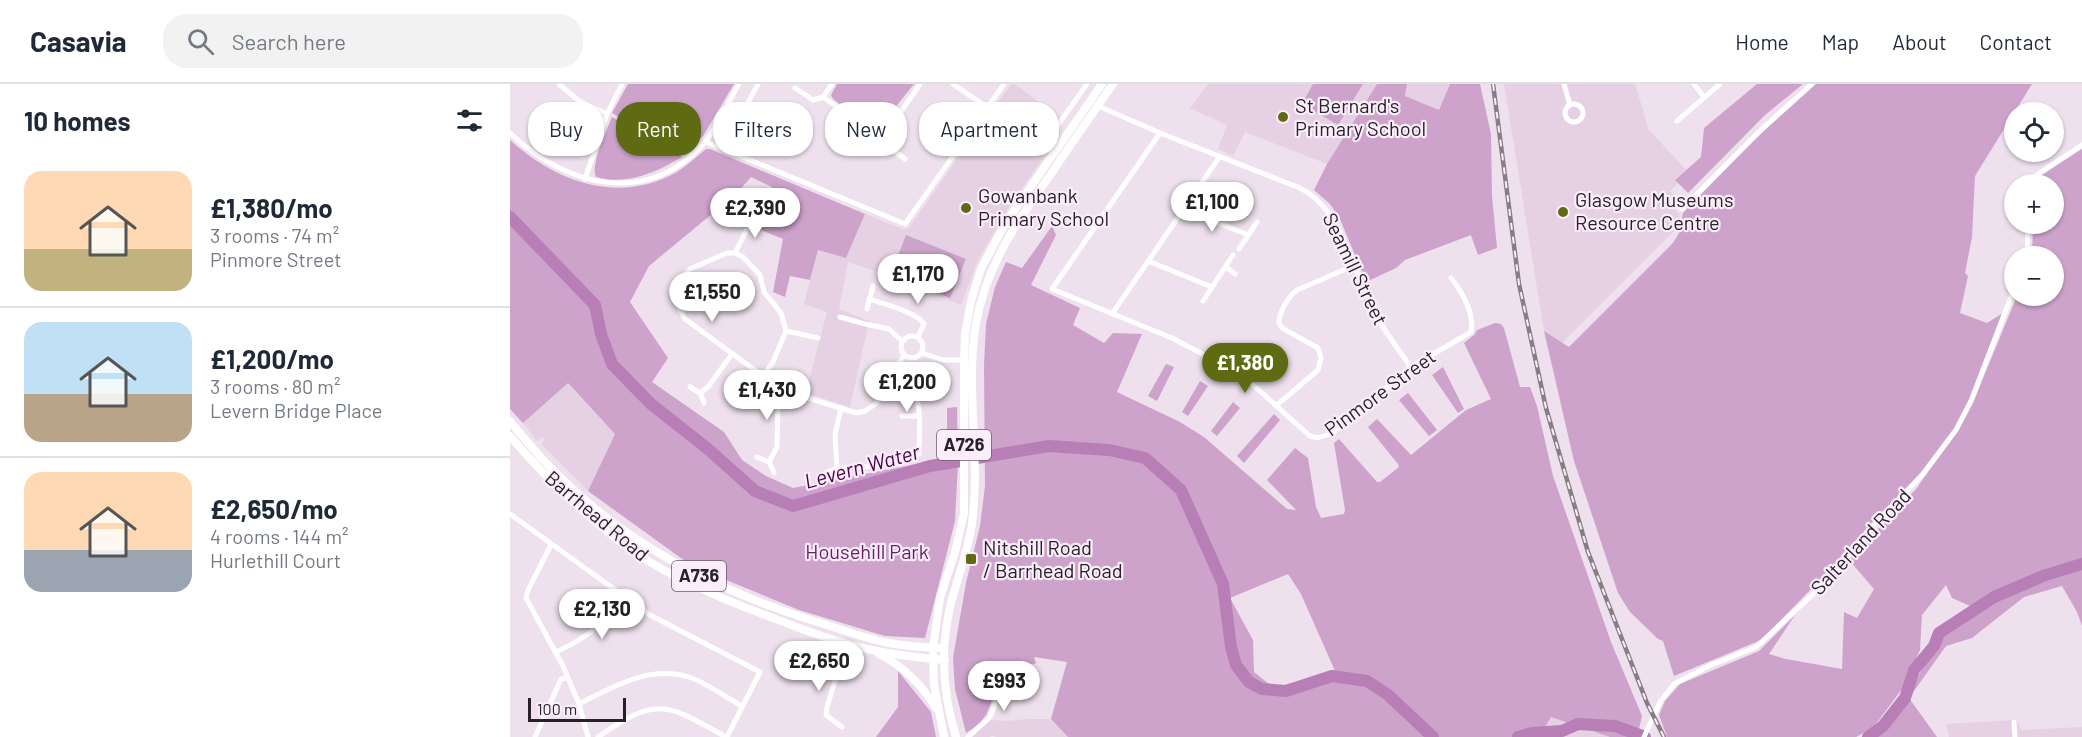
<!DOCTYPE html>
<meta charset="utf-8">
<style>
:root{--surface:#fff;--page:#f2f2f3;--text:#1f2937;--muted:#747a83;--line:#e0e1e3;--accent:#5e6b13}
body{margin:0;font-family:Barlow,sans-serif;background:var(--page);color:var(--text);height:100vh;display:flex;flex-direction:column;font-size:22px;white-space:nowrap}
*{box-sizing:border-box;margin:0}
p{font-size:20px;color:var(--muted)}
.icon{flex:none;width:33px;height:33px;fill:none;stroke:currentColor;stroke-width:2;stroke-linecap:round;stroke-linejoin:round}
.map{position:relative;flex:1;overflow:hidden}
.details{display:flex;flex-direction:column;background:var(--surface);width:510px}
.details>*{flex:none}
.guide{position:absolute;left:18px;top:18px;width:570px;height:54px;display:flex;gap:12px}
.fabs{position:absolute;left:1494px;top:18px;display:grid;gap:12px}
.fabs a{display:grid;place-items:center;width:60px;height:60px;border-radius:50%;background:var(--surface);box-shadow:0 2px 4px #0004;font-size:30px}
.scale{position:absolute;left:18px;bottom:15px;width:98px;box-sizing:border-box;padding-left:6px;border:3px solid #272227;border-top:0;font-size:16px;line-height:21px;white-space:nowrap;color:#272227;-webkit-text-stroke:4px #fcedfb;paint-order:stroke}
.price{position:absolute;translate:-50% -51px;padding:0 14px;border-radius:21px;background:#fff;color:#222;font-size:20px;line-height:39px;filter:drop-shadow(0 2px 3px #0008)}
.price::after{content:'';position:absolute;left:50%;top:36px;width:18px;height:14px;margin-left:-9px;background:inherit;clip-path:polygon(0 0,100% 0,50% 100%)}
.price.on{background:var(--accent);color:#fff}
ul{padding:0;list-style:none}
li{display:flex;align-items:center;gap:18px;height:150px;padding:0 24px}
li+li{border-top:2px solid var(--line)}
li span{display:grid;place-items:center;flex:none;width:168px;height:120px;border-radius:18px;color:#555}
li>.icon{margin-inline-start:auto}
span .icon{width:72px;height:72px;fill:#fffc;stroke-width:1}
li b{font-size:26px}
h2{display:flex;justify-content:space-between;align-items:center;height:72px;padding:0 24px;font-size:26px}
.chip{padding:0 21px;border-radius:24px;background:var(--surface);box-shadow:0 2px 4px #0004;font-size:21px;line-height:54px}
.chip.on{background:var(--accent);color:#fff}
header{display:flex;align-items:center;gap:36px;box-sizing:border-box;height:84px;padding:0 30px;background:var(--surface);border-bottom:2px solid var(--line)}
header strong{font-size:28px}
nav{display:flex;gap:33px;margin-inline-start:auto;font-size:21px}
.search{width:420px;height:54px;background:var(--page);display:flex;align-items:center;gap:15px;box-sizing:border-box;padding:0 21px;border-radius:24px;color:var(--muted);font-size:22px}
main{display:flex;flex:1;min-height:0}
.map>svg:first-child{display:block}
.built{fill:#e5d1e3}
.green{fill:#cda3cb;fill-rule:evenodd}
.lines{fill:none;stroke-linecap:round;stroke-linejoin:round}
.river{stroke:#b87fb6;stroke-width:12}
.street{stroke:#fff;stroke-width:5}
.primary{stroke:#fff;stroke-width:8}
.rail-casing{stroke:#867d85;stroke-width:4.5}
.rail{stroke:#fcedfb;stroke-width:2;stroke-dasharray:7;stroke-linecap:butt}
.poi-dot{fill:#5e6b13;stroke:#fcedfb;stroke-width:2}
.labels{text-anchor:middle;stroke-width:4.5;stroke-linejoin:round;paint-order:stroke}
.shield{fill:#fcedfb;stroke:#675f67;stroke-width:1.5}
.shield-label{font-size:18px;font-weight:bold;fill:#272227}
.poi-label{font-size:20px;fill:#272227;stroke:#fcedfb;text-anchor:start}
.street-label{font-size:20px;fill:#272227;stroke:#fcedfb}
.park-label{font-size:20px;fill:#662166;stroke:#fcedfb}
.water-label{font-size:21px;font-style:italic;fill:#49004a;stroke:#fcedfb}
</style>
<header>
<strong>Casavia</strong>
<div class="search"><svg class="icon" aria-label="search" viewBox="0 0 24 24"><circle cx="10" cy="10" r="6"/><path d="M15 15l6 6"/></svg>Search here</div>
<nav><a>Home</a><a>Map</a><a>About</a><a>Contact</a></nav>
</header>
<main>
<section class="details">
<h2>10 homes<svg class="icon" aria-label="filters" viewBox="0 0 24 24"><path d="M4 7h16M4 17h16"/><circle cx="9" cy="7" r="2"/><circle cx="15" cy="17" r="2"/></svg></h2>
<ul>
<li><span style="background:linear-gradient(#ffd9b3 65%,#c2b280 0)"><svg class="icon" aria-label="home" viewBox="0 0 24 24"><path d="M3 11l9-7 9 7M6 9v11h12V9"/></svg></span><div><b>£1,380/mo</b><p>3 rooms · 74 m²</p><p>Pinmore Street</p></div></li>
<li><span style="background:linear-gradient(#bfe0f5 60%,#b9a48a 0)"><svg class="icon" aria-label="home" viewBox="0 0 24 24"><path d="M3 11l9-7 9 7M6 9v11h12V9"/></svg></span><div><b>£1,200/mo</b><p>3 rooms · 80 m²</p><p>Levern Bridge Place</p></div></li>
<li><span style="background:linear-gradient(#ffd9b3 65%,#9aa5b1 0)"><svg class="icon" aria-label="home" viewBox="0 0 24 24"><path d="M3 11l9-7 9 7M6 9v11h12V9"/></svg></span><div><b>£2,650/mo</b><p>4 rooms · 144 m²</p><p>Hurlethill Court</p></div></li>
</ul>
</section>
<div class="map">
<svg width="1572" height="653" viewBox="0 0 1572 653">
<rect width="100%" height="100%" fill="#eee0ed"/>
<g class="built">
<polygon points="501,0 505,0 550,34 531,52 488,22 487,19"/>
<polygon points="698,0 867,0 817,80 735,48 723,72 708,65 717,41 680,24"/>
<polygon points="897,0 940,0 930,27 895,12"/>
<polygon points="994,0 1125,0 1139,46 1176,86 1165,95 1168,99 1160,107 1170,117 1163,123 1170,131 1165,146 1052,259 1034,247"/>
<polygon points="479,34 483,34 533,70 534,73 502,118 469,174 451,221 377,191 338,178 329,225 359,237 340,323 296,309 317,228 294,220 308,166 336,174 355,130 393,145 398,145 473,38"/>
<polygon points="57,299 105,350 78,407 31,360 35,356 32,353 27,357 13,339"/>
<polygon points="1041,632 1100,653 1029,653"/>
<polygon points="518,635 541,635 558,653 486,653 482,651 480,653 462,653 481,636 496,637"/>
<polygon points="1506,636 1512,646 1572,643 1572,653 1439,653 1436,640"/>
</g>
<g class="green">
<polygon points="118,0 224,0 193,52 174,71 102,29"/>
<path d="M 327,0 L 404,0 L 380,30 C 380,36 375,45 368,46 L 365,42 L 351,32 L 347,33 L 323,15 L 321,11 Z"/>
<polygon points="803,0 853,0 828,41 792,20"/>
<polygon points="867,0 897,0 895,12 929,26 940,0 970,0 981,50 982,112 987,164 968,171 961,151 895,176 886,184 856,198 830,135 820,120 804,106 817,80"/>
<polygon points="1247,0 1293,0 1254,32 1178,109 1165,96 1191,73 1194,44"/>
<polygon points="1306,0 1522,0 1465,92 1462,153 1455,189 1458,192 1450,229 1477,239 1493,229 1463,309 1445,343 1408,392 1365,435 1314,492 1251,556 1164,592 1153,557 1148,555 1120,528 1108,509 1064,377 1034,247 1059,263 1163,159 1169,149 1173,129 1244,56"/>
<path d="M 102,33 L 172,73 C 147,88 116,102 86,93 C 80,82 97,45 102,33 Z"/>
<polygon points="229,44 247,53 241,69 221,60"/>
<path d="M 0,56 C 46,98 109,121 167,88 C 178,81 186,73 196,65 L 200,65 L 355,130 L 336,174 L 308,166 L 300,196 L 280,192 L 275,213 L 263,208 L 273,155 L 246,144 L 262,103 L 241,93 L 226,110 L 139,182 L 120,218 L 158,274 L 142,298 L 214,348 L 232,376 L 256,392 L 283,404 L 437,374 L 437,324 L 447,323 L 448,380 L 445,437 L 415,554 L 375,552 L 289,526 L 182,482 L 78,407 L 105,350 L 58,299 L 13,339 L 0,325 Z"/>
<polygon points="1572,65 1572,474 1517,495 1460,522 1442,514 1436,501 1412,531 1410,566 1392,605 1363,644 1346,653 1157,653 1149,631 1155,617 1170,600 1249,567 1285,531 1259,570 1276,575 1332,585 1334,528 1347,534 1364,505 1339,476 1407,404 1462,321 1507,212 1544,212 1544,172 1522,172 1523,140 1544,140 1544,100 1528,100 1532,91"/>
<path d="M 542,142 L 546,151 L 521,201 L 570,224 L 563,241 L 594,259 L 603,249 L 632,250 L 607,308 L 670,338 L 694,353 L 777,425 L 786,426 L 757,396 L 785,364 L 798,374 L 806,423 L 811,434 L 834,430 L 835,426 L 824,359 L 829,355 L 867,398 L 870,398 L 889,383 L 888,380 L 858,343 L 867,335 L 901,371 L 956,326 L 981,315 L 954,259 L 965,250 L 967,246 L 985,239 L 991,240 L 994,244 L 1010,303 L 1020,303 L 1027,322 L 1043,392 L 1101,558 L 1132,632 L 1127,653 L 1100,653 L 1041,633 L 1029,653 L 558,653 L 541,635 L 557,578 L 524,573 L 526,579 L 502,590 L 498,599 L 485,605 C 479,627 477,636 456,649 L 445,605 L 443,574 L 456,499 L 470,442 L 475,402 L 474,281 L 476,240 L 485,203 L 496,178 L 512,184 ZM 778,490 L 791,510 L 825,587 L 764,604 L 744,588 L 743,556 L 720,514 Z"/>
<polygon points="396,151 456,175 440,214 381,190"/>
<polygon points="656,280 664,283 647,317 638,312"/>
<polygon points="933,283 954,325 948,329 922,291"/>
<polygon points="690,297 698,302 678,332 672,328"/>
<polygon points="898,309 927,346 919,352 889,316"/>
<polygon points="723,318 730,324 707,352 701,347"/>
<polygon points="764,330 770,336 734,379 727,372"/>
<polygon points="1572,486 1572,542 1567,528 1552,502 1514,513 1462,554 1436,562 1399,614 1427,653 1363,653 1376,645 1399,614 1410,589 1432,553 1482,520 1518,503"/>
<polygon points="388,587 421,628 426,653 366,653 388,623"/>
</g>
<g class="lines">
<g class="river">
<polyline points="0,133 85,221 91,250 102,280 141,320 198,365 245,407 283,422 420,382 451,377"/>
<polyline points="467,374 539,362 599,366 635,374 671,406 713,500 721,563 726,581 739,598 752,605 776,607 822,592 857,597 877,610 923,653"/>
<polyline points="1008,653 1022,649 1052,647 1068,640 1105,642 1135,653"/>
<polyline points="1358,653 1373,642 1395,614 1404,586 1424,562 1429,549 1484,513 1533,492 1572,480"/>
</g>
<g class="street">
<polyline points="49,0 69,17 97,30"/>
<polyline points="322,0 313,13 372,55 410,0"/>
<polyline points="443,0 545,70"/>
<polyline points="1054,0 1060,21"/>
<polyline points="1184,0 1194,13"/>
<polyline points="285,4 303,16 313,13"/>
<circle cx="1064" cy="29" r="9"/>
<path d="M 586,21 L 650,49 L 790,104 C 833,126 842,184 862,225 C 873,245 887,264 901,283"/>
<polyline points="1167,37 1210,0"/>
<path d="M 0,49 C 55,102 137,124 194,59 C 207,44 218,18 229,0"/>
<path d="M 650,49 L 542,205 L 662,254 L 704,276 L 742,300 L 800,352 L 808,354 L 822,349 L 901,283 L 961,248 C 965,231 952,207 941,194"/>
<polyline points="372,55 375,60 395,75"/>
<polyline points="196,58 395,140 494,0"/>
<polyline points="533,62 577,0"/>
<polyline points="213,65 248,0"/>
<polyline points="75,95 97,30 112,0"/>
<polyline points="1522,100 1528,90 1572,61"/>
<polyline points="674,125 738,151"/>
<polyline points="1172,125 1254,43 1302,0"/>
<polyline points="729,165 747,138"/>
<polyline points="225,169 244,131"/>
<polyline points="1517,172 1518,140"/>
<polyline points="638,177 702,203"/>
<polyline points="716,183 725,190"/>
<path d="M 359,215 C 373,220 407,228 414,240 L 408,253"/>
<polyline points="693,217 723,171"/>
<polyline points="357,225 363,202"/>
<polyline points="602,230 710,72"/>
<polyline points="330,233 355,240 379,245 392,257"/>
<polyline points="276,247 308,254"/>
<circle cx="402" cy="263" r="11"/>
<polyline points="412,269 433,276 456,276"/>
<path d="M 381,289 C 386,292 393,295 398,299 C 414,316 409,348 409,370"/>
<polyline points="253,292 263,278 276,247 271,229 254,208 250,191 233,173 225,169 217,169 180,185 172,195 167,206 166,218 175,235 261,298 295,313 346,329 355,327 367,319 375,297 394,272"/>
<polyline points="180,303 190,309 194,319"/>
<polyline points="190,309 198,303 222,270"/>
<path d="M 767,321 L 808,286 L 811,274 L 808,264 L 772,244 L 769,239 C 769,228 778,213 787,206 L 843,182"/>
<polyline points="392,332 409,332"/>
<polyline points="247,373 259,378 264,389"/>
<polyline points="259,378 267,363 268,319 273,304"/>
<polyline points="327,384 325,350 331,325"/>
<path d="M 317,388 C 332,381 350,384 366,382"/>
<polyline points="0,430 140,531 250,588 217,653"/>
<polyline points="41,461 18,506 16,514 53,582 69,620 78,653"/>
<path d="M 46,568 C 75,555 96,538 118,515"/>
<path d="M 69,620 C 103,603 139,581 179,593 C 197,599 215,613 232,622"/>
<polyline points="1504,638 1505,653"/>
<polyline points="332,643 316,631 317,623 337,559"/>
<polyline points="25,653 51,595 58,594"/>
<path d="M 88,653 C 147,612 156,619 216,653"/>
<polyline points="458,653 480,633 488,612 517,590"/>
<polyline points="1134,653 1150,618 1164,600 1199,582 1246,563 1312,502 1355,451 1414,389 1446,346 1461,317 1504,205"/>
</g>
<g class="primary">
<path d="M 0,337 C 16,357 33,377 52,395 C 122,464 211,508 304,537 C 327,544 350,553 374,558 C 392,562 410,563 428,564"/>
<path d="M 0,352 C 34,392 83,440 127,470 C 165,495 207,513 250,529 C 286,543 324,558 362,566 C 386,571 410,574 435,576"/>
<path d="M 369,570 C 393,582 412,601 426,624"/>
<polyline points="434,653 424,600 423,564 430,514 445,468 454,429 454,276 455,250 461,217 471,185 495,140 592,0"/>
<path d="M 446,653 C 433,611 430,566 440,523 C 447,495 458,468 462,439 C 471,374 455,304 466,239 C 476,182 508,136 541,90 C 561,60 582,30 603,0"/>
</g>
<g class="rail-casing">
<polyline id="rail" points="983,0 1009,200 1036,324 1078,468 1137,619 1154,653"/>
</g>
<use href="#rail" class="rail"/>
</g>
<g class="poi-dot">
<circle cx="773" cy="33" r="6"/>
<circle cx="456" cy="124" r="6"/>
<circle cx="1053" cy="128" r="6"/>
<rect x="455" y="469" width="12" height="12" rx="3"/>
</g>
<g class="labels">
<g class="shield">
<rect x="427" y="346" width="54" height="30" rx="4.5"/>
<rect x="162" y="477" width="54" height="30" rx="4.5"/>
</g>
<g class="shield-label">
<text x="454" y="367">A726</text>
<text x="189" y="498">A736</text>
</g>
<g class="poi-label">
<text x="785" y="29">St Bernard's<tspan x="785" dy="23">Primary School</tspan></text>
<text x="468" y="119">Gowanbank<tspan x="468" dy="23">Primary School</tspan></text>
<text x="1065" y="123">Glasgow Museums<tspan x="1065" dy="23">Resource Centre</tspan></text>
<text x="473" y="471">Nitshill Road<tspan x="473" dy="23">/ Barrhead Road</tspan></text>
</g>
<g class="street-label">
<text transform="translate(845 185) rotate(64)" y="7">Seamill Street</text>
<text transform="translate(870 309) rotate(-36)" y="7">Pinmore Street</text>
<text transform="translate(87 432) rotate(40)" y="7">Barrhead Road</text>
<text transform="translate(1351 458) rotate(-47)" y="7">Salterland Road</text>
</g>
<g class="park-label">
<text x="357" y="475">Househill Park</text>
</g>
<g class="water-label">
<text transform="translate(352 383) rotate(-15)" y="7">Levern Water</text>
</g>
</g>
</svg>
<div class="fabs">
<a><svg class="icon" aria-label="locate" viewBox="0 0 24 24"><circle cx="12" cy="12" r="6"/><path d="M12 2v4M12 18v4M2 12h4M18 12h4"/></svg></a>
<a>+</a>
<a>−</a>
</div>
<div class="scale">100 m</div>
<b class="price" style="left:702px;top:149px">£1,100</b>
<b class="price" style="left:245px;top:155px">£2,390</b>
<b class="price" style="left:408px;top:221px">£1,170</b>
<b class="price" style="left:202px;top:239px">£1,550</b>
<b class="price on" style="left:735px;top:310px">£1,380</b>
<b class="price" style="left:397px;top:329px">£1,200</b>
<b class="price" style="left:257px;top:337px">£1,430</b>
<b class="price" style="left:92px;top:556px">£2,130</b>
<b class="price" style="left:309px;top:608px">£2,650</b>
<b class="price" style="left:494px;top:628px">£993</b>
<div class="guide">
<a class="chip">Buy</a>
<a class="chip on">Rent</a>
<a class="chip">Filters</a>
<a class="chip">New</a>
<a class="chip">Apartment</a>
</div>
</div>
</main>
